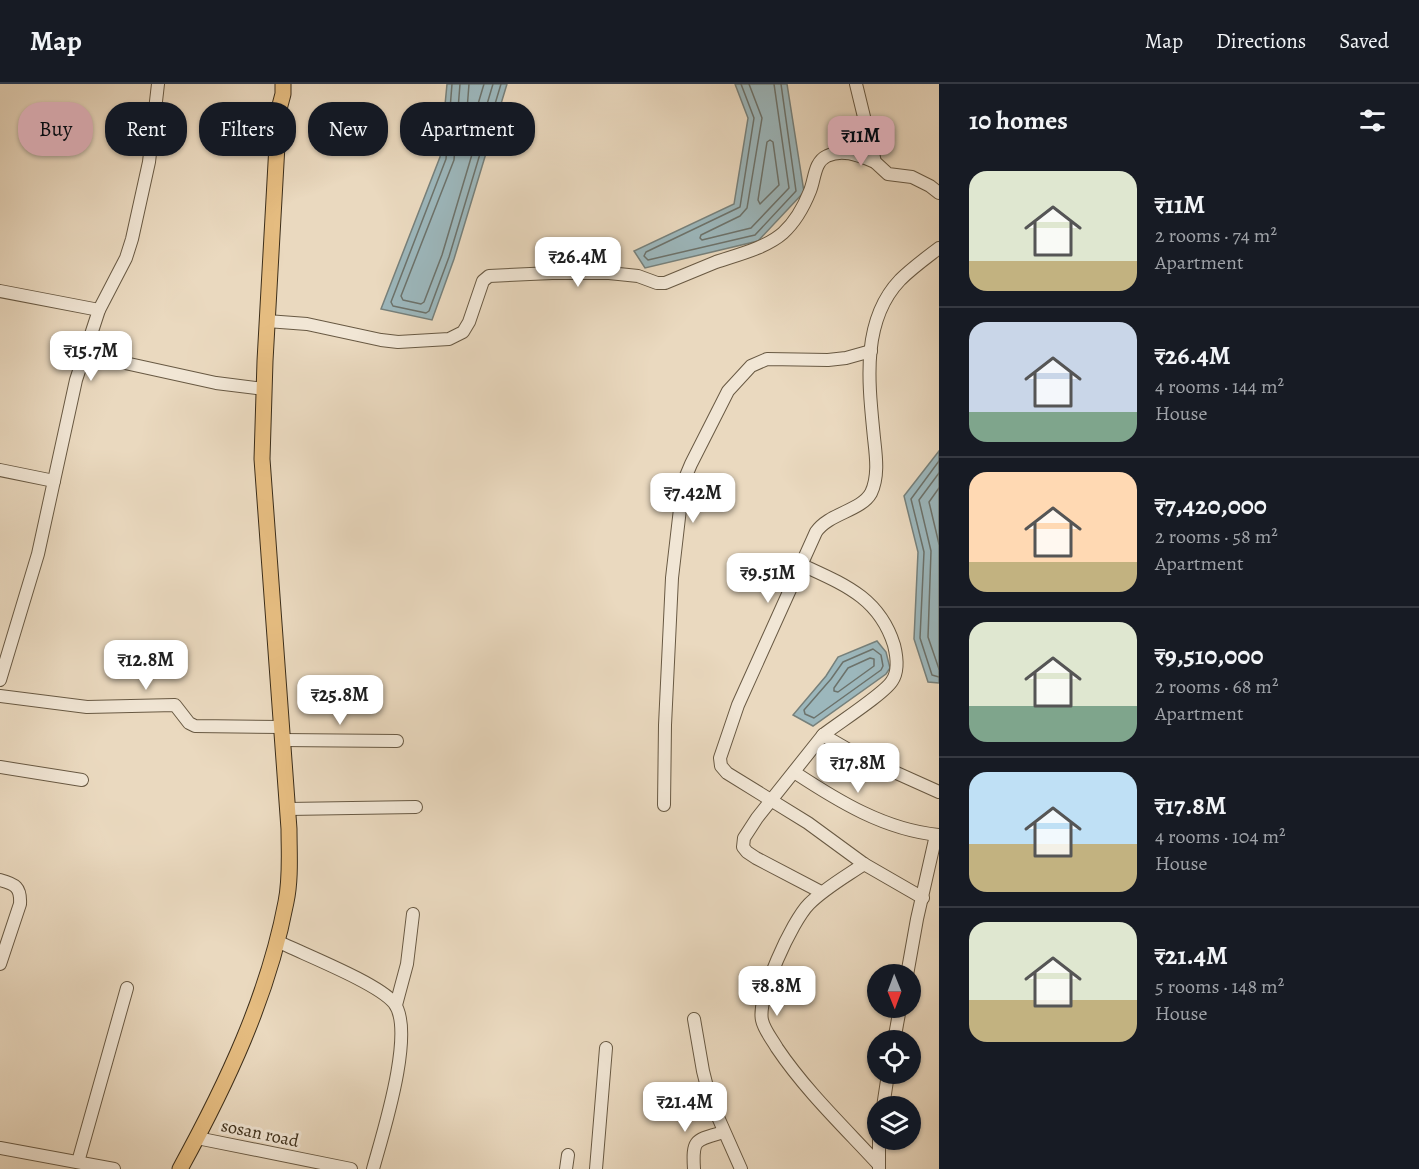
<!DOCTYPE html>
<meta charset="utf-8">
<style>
:root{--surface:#171b24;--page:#20242c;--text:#f1f3f6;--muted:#9ea1a6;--line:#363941;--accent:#c59692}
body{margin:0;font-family:Alegreya,serif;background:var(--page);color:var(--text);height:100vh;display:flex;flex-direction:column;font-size:22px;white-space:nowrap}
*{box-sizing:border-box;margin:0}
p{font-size:20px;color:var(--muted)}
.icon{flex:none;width:33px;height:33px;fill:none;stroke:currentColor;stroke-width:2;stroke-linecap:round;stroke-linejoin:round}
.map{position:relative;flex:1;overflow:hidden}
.side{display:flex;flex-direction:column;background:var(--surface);width:480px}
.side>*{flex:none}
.guide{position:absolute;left:18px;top:18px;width:570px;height:54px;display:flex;gap:12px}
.needle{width:39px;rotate:179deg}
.controls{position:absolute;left:867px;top:880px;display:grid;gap:12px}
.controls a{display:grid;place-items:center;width:54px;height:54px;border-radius:50%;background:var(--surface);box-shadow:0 2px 4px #0004;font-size:30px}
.price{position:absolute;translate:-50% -51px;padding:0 14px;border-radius:12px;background:#fff;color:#222;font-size:20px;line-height:39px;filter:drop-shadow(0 2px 3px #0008)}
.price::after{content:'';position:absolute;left:50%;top:36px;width:18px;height:14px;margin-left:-9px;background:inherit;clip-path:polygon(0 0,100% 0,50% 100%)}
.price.selected{background:var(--accent);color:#111}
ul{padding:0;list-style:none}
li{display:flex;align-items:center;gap:18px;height:150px;padding:0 30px}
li+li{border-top:2px solid var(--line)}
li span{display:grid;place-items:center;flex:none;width:168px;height:120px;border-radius:18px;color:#555}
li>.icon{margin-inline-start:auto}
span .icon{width:72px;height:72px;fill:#fffc;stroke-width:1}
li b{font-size:26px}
h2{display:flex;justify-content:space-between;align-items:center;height:72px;padding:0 30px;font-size:26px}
.tag{padding:0 21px;border-radius:24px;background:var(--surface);box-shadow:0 2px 4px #0004;font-size:21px;line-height:54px}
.tag.selected{background:var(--accent);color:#111}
header{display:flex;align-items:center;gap:36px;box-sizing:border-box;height:84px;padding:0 30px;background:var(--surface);border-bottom:2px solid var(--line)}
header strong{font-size:28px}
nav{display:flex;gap:33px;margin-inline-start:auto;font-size:21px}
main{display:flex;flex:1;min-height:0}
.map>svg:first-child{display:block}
.water{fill:#9cb7bc;stroke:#76807b;stroke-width:1.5}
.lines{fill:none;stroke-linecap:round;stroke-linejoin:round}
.shore{stroke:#6c726b;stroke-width:1.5}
.minor-casing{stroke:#685943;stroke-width:14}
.major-casing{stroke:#3c2e1a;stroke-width:17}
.minor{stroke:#f1e6d5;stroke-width:12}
.major{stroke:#e5bc80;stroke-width:15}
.labels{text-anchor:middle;stroke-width:6;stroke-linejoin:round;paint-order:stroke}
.street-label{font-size:18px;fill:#3c2e1a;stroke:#f1e6d5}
</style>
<header>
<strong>Map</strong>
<nav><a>Map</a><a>Directions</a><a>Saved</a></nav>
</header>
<main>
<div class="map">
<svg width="939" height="1085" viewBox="0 0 939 1085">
<rect width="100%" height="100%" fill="#ead9bf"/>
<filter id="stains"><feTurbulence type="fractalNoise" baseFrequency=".00333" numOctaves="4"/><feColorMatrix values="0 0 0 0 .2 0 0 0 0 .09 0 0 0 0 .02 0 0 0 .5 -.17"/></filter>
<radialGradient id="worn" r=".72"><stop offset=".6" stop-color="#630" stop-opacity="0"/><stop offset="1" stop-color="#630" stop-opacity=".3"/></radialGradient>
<g class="water">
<polygon points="447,0 507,0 454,175 432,236 381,225 440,73"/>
<polygon points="735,0 787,0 804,108 758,157 645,184 634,167 734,120 748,34"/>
<polygon points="939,367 939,599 928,598 914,555 918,468 904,412"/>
<polygon points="877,557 886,568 890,584 886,590 813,642 793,631 826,592 838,573"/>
</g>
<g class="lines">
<g class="shore">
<polyline points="452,0 446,75 391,218 393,222 426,229 429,227 449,173 501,0"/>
<polyline points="460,0 454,76 401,212 403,216 421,220 424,218 442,171 493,0"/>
<polyline points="469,0 466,39 469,42 472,40 484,0"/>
<polyline points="741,0 754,34 740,123 646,168 644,172 648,176 755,151 796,107 781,0"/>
<polyline points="749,0 762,34 747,124 740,132 701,151 700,154 702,156 751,144 789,104 774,0"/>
<polygon points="770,56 773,58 779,101 760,120 758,116 767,58"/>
<polyline points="939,377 911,415 924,468 920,554 932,591 939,593"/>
<polyline points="939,389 919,416 931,467 928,553 939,585"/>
<polyline points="939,404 929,418 939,460"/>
<polygon points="873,565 881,571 883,582 881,586 814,634 805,630 804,626 831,595 843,578"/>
<polygon points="870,574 874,575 874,582 838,608 834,607 834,604 848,584"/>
</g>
<g class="minor-casing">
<g id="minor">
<polyline points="856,0 875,78 888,90 912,93 930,102 939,109"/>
<polyline points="0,207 99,226"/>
<path d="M 267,237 L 307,240 L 381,256 L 398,258 L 449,255 L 463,248 L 469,238 L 483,197 L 489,192 L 552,189 L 609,189 L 638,192 L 657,199 L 665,199 C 682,192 699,185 716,178 C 737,171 766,164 783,149 C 794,139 804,122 810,107 C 815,95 814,78 827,72 C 843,64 860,72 875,78"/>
<polyline points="84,270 216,299 264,305"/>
<polyline points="0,386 54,397"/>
<path d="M 800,480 C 843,500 879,513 894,561 C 897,573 899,587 892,597 C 885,609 837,640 823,651"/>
<polyline points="0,596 38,470 76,296 99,226 126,174 132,155 149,78 158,0"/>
<polyline points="0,612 87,623 175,621 189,639 195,642 281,643"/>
<polyline points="282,656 397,657"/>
<polyline points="0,683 82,696"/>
<path d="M 794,688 C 838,717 885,746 939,751"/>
<polyline points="664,721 665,641 672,494 683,399 691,380 728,307 751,282 767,275 828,276 846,274 871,267"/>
<polyline points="288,725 416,723"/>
<path d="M 864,780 C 845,793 825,804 809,820 C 792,837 757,913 762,936 C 764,946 772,955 777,964 C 806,1007 844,1043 879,1081"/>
<path d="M 0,796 C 15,800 21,803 20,820 L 0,880"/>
<polyline points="821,808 756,774 747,768 743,763 744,754 757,734 823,651 861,673 939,708"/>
<path d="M 923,814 L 864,780 L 808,739 L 727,689 L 721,682 L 720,674 L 738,621 L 816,448 C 829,429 861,427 871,409 C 879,392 876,372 874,354 C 869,302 860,238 900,196 C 912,184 926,174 939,164"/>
<path d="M 277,857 C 303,870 378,899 394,919 C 416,947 382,1052 373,1085"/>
<polyline points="907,891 917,835 936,751"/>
<polyline points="396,921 407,880 413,830"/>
<polyline points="694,935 703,987 710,1015 741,1085"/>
<polyline points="894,957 900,924"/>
<polyline points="883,1023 888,990"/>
<polyline points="197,1054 351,1085"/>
<polyline points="879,1056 879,1084"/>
<polyline points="0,1064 114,1085"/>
<polyline points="78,1078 127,904"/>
<polyline points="566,1085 568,1071"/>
<polyline points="596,1085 606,964"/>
<path d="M 694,1085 C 692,1054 696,1056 724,1048"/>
</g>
</g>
<g class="major-casing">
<path id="major" d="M 180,1085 C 226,1001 268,913 286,818 C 291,794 289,769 289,745 L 262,375 L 265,277 L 279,25 L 283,10 L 283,0"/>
</g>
<use href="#minor" class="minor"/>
<use href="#major" class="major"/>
</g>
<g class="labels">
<g class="street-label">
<text transform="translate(260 1049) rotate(12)" y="6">sosan road</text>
</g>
</g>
<rect width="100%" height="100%" filter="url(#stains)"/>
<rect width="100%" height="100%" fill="url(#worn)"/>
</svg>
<div class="controls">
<a><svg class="needle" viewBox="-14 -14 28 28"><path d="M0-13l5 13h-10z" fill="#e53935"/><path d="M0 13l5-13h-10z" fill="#9ea1a6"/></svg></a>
<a><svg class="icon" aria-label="locate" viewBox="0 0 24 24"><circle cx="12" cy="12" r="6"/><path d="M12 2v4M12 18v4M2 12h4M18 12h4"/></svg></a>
<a><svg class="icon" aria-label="layers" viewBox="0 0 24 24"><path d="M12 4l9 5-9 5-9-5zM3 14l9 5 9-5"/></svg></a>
</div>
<b class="price selected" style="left:861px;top:83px">₹11M</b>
<b class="price" style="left:578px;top:204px">₹26.4M</b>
<b class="price" style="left:91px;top:298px">₹15.7M</b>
<b class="price" style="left:693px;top:440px">₹7.42M</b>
<b class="price" style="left:768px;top:520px">₹9.51M</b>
<b class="price" style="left:146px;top:607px">₹12.8M</b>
<b class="price" style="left:340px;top:642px">₹25.8M</b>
<b class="price" style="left:858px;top:710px">₹17.8M</b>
<b class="price" style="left:777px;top:933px">₹8.8M</b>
<b class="price" style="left:685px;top:1049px">₹21.4M</b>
<div class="guide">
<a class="tag selected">Buy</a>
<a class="tag">Rent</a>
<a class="tag">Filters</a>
<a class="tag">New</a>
<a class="tag">Apartment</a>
</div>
</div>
<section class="side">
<h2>10 homes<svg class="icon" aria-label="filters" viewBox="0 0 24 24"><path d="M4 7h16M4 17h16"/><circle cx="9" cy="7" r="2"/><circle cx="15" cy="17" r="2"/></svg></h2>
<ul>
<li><span style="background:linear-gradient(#dfe7d0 75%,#c2b280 0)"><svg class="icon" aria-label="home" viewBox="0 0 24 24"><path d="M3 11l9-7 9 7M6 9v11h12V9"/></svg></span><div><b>₹11M</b><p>2 rooms · 74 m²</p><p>Apartment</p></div></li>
<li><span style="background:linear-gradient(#c9d6e8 75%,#7fa58c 0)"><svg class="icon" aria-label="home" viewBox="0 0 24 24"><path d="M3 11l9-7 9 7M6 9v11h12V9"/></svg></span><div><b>₹26.4M</b><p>4 rooms · 144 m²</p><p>House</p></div></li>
<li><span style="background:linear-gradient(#ffd9b3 75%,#c2b280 0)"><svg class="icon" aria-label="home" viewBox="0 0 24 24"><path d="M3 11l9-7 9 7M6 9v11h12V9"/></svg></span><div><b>₹7,420,000</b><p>2 rooms · 58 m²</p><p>Apartment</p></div></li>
<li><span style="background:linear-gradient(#dfe7d0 70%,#7fa58c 0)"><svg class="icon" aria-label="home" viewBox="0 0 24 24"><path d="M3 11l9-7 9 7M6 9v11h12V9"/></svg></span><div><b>₹9,510,000</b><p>2 rooms · 68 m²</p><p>Apartment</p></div></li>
<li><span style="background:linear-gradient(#bfe0f5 60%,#c2b280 0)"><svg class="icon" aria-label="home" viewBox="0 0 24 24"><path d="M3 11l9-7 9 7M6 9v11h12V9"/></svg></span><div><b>₹17.8M</b><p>4 rooms · 104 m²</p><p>House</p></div></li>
<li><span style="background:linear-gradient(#dfe7d0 65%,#c2b280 0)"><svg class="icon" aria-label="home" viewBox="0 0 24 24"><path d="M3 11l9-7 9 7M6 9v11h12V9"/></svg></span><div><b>₹21.4M</b><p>5 rooms · 148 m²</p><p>House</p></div></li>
</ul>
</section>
</main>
